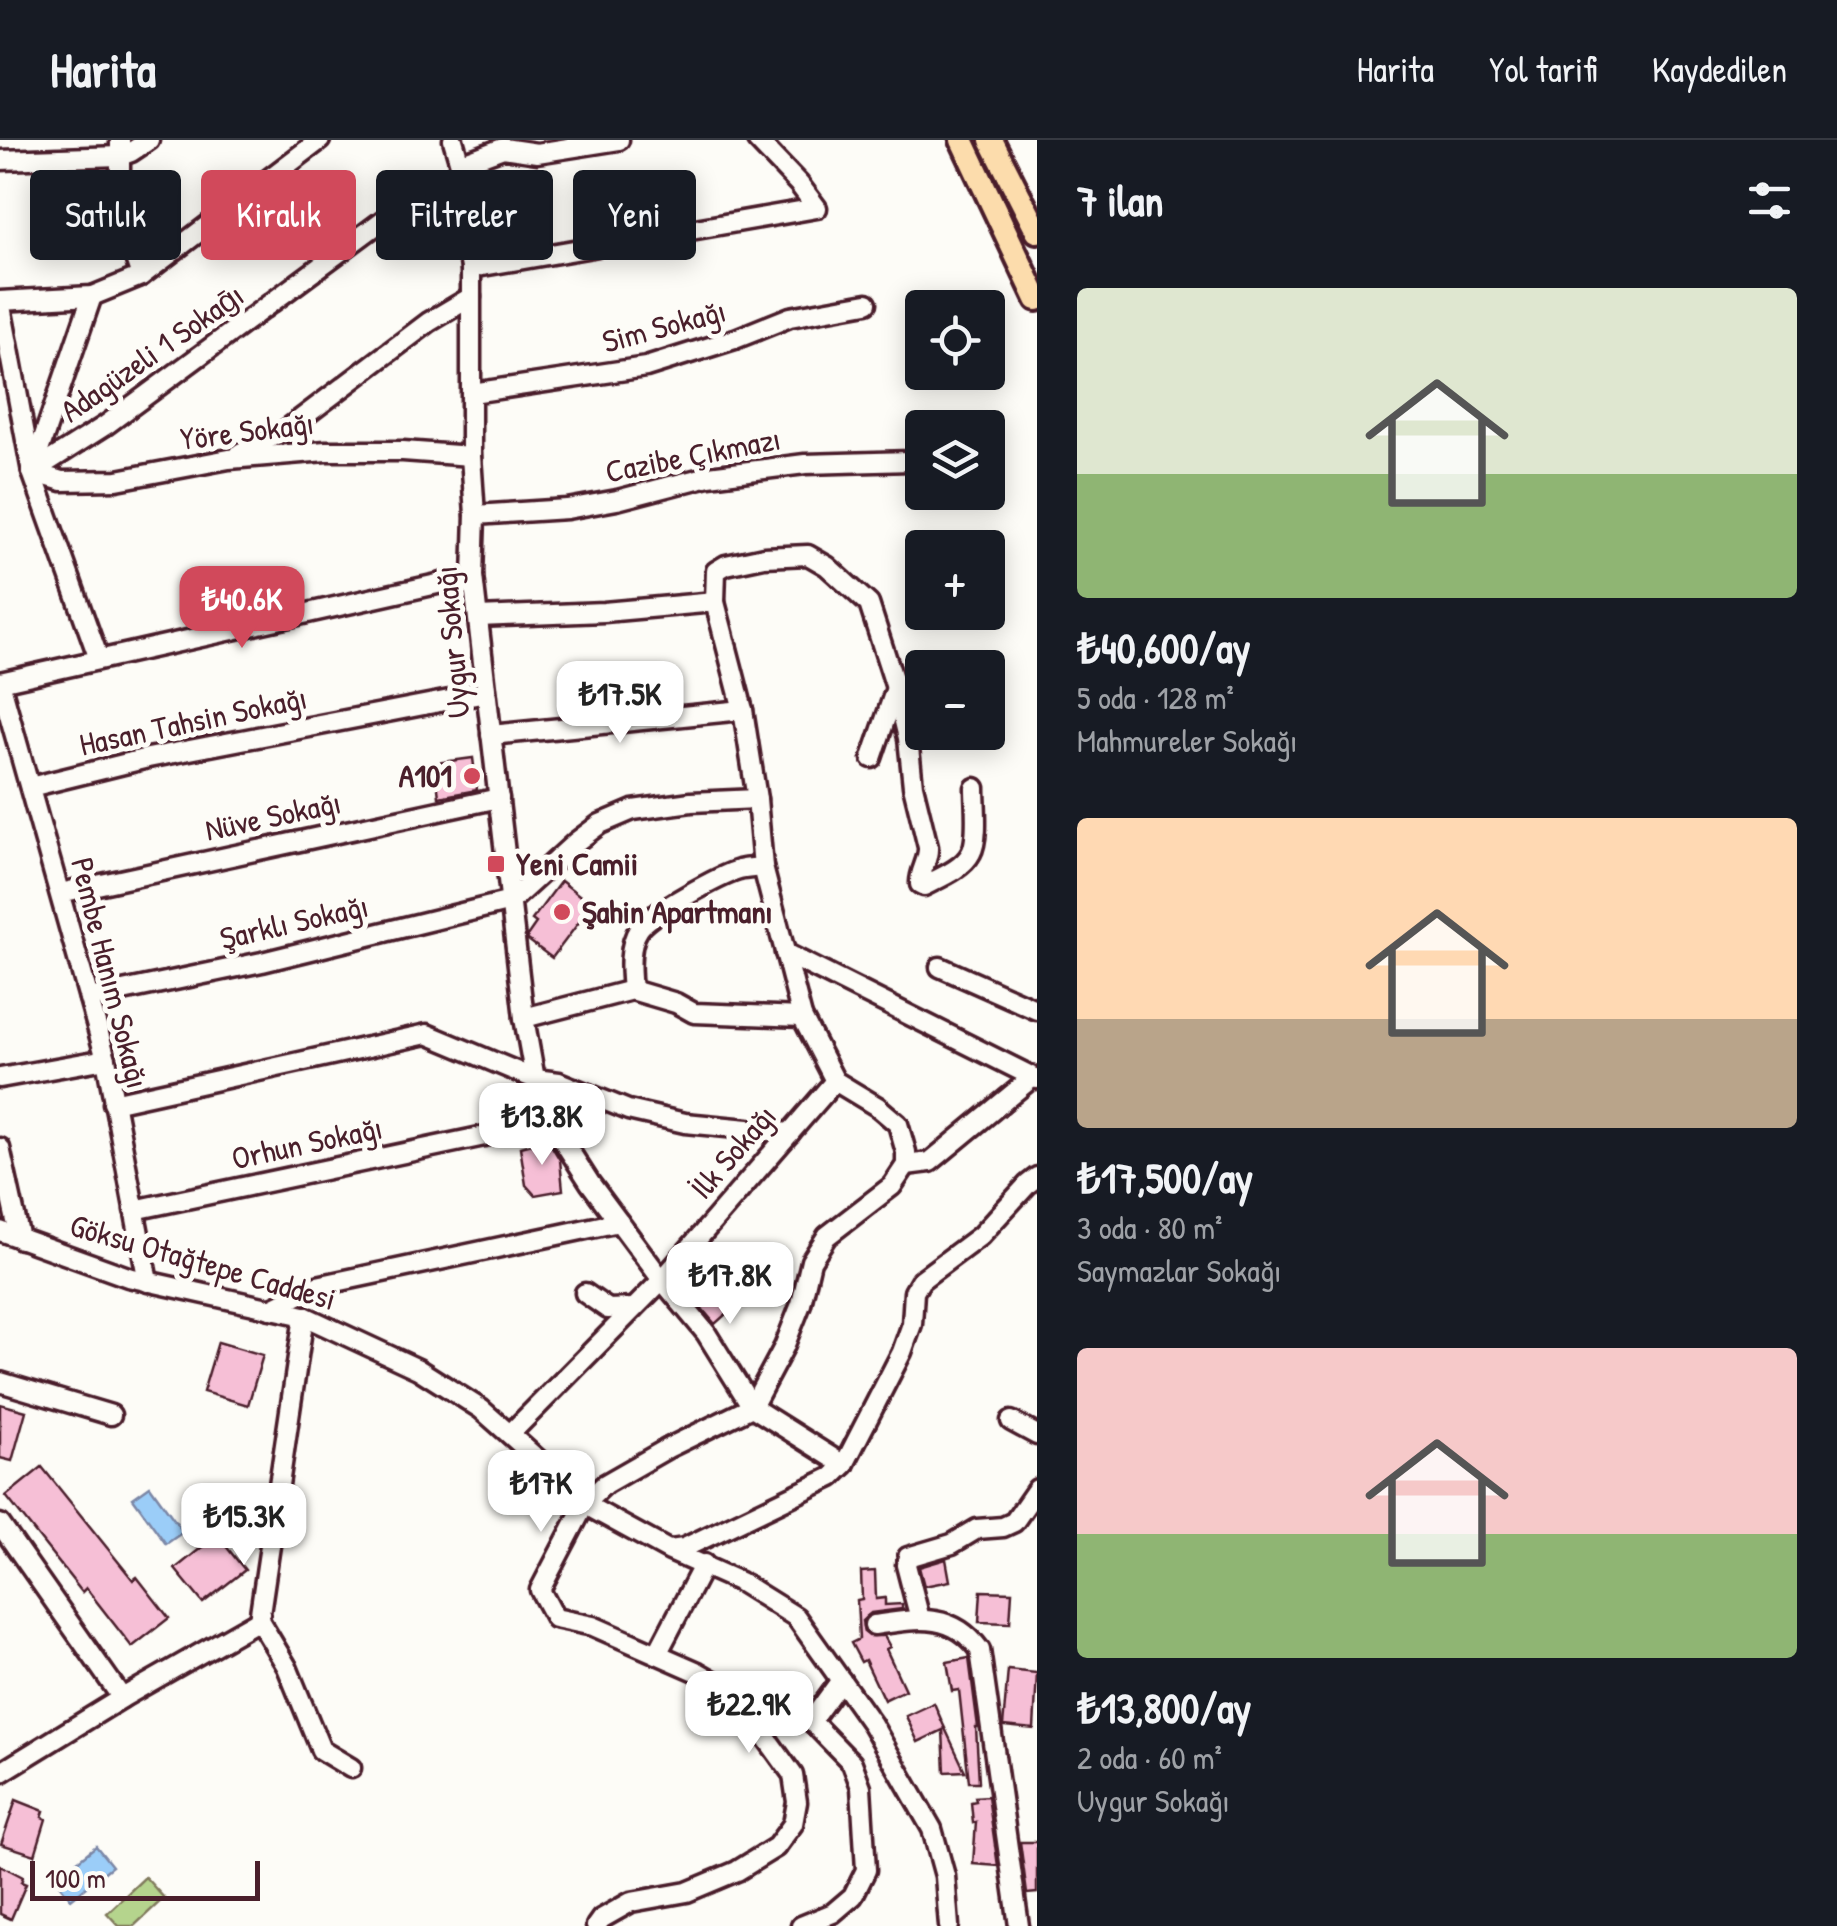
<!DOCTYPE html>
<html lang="tr">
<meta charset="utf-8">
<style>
:root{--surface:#171b24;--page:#20242c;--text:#f1f3f6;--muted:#9ea1a6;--line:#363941;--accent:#d1495b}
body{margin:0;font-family:"Patrick Hand",sans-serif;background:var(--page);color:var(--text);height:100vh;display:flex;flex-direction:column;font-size:38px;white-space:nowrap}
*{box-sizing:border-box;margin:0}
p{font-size:32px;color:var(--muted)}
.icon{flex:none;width:55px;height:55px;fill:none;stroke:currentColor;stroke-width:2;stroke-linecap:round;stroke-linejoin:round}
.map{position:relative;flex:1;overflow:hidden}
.sheet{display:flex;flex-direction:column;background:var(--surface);width:800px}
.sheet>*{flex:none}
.guide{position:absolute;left:30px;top:30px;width:855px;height:90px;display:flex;gap:20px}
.buttons{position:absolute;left:905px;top:150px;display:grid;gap:20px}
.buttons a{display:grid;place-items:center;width:100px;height:100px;border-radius:10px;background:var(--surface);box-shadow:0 5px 25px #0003;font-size:50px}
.scale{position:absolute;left:30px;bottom:25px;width:230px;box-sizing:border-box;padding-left:10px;border:5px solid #4a1f2b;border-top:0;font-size:28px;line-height:35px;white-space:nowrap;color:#4a1f2b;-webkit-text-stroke:8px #fdfcf7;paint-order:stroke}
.price{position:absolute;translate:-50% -85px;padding:0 22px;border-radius:20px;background:#fff;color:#222;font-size:32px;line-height:65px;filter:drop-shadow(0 2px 5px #0008)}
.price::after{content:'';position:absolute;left:50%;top:60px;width:30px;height:22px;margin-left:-15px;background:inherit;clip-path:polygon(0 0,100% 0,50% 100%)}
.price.current{background:var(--accent);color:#fff}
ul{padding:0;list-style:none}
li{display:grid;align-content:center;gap:20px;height:530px;padding:0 40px}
li span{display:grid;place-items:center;height:310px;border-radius:10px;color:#555}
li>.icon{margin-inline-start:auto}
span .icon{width:180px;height:180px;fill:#fffc;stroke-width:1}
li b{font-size:42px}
h2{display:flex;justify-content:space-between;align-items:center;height:120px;padding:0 40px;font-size:42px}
.chip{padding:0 35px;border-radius:10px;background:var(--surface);box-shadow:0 5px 25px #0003;font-size:35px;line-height:90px}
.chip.current{background:var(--accent);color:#fff}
header{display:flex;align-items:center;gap:60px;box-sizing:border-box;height:140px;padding:0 50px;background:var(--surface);border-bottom:2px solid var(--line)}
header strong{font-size:48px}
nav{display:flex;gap:55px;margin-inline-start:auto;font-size:35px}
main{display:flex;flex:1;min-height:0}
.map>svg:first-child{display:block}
.green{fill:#b5d48d;stroke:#807a5c;stroke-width:2.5}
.water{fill:#9bcdf8;stroke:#7b87a6;stroke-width:2.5}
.building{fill:#f6bfd6;stroke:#4a1f2b;stroke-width:2.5}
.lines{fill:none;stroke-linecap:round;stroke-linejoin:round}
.minor-casing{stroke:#4a1f2b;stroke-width:25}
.major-casing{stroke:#4a1f2b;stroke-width:30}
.minor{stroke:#fdfcf7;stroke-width:18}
.major{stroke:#fcdcac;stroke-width:22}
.poi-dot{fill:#d1495b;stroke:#fdfcf7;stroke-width:4}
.labels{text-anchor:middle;stroke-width:10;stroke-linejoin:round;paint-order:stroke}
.street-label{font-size:32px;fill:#4a1f2b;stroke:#fdfcf7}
.poi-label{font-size:32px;font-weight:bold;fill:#4a1f2b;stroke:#fdfcf7;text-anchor:start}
</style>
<header>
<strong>Harita</strong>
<nav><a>Harita</a><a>Yol tarifi</a><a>Kaydedilen</a></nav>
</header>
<main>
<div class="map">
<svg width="1037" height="1786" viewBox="0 0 1037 1786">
<rect width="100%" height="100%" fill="#fdfcf7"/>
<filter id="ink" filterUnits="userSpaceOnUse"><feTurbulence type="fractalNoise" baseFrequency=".01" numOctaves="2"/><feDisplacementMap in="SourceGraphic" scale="20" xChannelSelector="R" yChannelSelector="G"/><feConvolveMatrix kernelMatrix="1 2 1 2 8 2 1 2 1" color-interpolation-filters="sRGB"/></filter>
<g filter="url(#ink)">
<polygon class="green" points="145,1737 164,1758 134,1786 119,1786 107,1773"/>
<g class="water">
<polygon points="150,1346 183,1392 166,1404 133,1358"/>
<polygon points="96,1706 112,1726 71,1759 55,1739"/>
</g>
<g class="building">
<polygon points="473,618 477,650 439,657 435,623"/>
<polygon points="561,741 592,765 552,818 528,800 527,796 536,783 532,780"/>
<polygon points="542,1001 550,1003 560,1020 563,1050 535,1055 526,1045 520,1007"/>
<polygon points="702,1113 744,1158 715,1184 678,1140"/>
<polygon points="218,1202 263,1215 248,1265 203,1252"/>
<polygon points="0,1264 26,1271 12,1321 0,1318"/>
<polygon points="42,1327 133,1440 137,1437 169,1478 132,1507 86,1448 82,1452 6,1356"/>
<polygon points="217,1395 245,1430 203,1463 175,1429"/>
<polygon points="946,1419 950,1441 924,1446 919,1427"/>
<polygon points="875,1431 876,1459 885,1458 885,1465 902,1464 902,1469 871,1473 862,1481 864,1492 869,1496 884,1496 890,1507 886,1509 905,1550 884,1560 865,1520 861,1522 851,1503 859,1499 857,1460 862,1459 861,1432"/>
<polygon points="981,1451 1012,1452 1010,1483 979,1482"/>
<polygon points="969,1518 978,1587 976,1587 979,1642 969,1642 959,1550 952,1551 947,1522"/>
<polygon points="1008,1530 1037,1533 1034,1589 1003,1586"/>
<polygon points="934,1563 943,1584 965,1631 945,1632 943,1590 918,1602 906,1576"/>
<polygon points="988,1656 998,1726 973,1724 976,1682 973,1683 971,1662 976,1661 975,1657"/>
<polygon points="16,1660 44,1671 42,1677 46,1679 35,1715 1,1704"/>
<polygon points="1020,1702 1037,1702 1037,1753 1027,1754"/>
<polygon points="0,1725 23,1737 21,1742 26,1744 11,1779 0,1774"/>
</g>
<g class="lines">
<g class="minor-casing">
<g id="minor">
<polyline points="120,0 120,62 128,97 141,136"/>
<polyline points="453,0 460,24 456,45 471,128 471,316 475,375 473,436 524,878 535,939 551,982 590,1043 662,1140 706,1193 752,1267 844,1325"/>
<polyline points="0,20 120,16 131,12 149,0"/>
<polyline points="460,24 503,8 537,13 619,0"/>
<polyline points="471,128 817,68 799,44 757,0"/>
<polyline points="472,253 646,227 735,199 790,177 867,163"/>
<polyline points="240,313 286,290 429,182 471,157"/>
<polyline points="32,331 92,156"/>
<polyline points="32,332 106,285 394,72 438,48 456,45"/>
<polyline points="32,332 62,341 117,340 229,319 326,311 403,311 471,316"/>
<polyline points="475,375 567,369 617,360 709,336 805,324 911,321 922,316"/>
<polyline points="478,477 604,472 715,462"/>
<polyline points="99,519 32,332 0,161 92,156 141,136 320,0"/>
<polyline points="0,542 106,919 148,1142"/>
<polyline points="0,542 473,436"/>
<polyline points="491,595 743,570"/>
<polyline points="872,618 896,548"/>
<polyline points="30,647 148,618 486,553"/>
<polyline points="60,753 499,658"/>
<polyline points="785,813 1037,939"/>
<polyline points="940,827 1037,870"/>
<path d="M 632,850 C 630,831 628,805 639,789 C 649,774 721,735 739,730 C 747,728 755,728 763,727"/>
<polyline points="89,858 262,822 511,761 576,702 600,684 633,670 691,662 757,659"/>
<polyline points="524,878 632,850 676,863 694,873 802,877"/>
<polyline points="0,938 106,919"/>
<polyline points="113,963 427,894 535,939 559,942 628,970 685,983 790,993"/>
<polyline points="0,1008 20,1099"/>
<polyline points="906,1025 930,1022 1033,937"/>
<polyline points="134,1070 551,982"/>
<polyline points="0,1091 128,1137 304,1176 418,1229 481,1269 595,1370 670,1411 740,1442 796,1477 872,1584 932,1689 945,1736 949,1786"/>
<polyline points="585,1153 608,1169 634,1168"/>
<polyline points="270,1169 317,1146 619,1082"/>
<polyline points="304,1176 259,1480 287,1527 321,1610 351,1628"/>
<polyline points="0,1242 111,1275"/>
<polyline points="1011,1281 1037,1295"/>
<polyline points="510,1294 662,1140 835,941"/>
<polyline points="0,1384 122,1558"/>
<polyline points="670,1410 684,1408 832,1337 844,1325 902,1212 912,1184 914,1152 921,1140 980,1096 1028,1044 1037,1037"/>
<polyline points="920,1479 906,1425 908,1417 952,1404 977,1389 1003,1387 1014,1382 1037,1349"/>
<path d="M 874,1485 C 916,1479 952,1471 980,1510 L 1019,1786"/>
<polyline points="657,1514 704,1424"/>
<polyline points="0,1633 122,1558 259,1480"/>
<path d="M 596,1786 L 601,1779 L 631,1762 L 687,1752 L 737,1731 L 776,1707 L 793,1684 L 797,1662 L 793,1635 L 733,1552 L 698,1532 L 593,1486 L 555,1478 L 540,1450 L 586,1362 L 605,1344 L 668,1308 L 752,1267 L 784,1207 L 801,1164 L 811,1121 L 827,1096 L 892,1046 L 906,1025 L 906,1012 L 898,984 L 878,967 L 835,941 L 802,877 L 763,727 L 757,659 L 743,570 L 715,462 L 716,431 L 726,425 L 764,417 L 808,415 L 827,426 L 869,464 L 896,548 L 908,598 L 913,646 L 928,707 C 929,721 919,731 920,744 L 924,746 C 939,738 963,729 971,713 C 979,699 975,665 975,648"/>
<polyline points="801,1786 833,1773 853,1756 866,1730 861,1647 852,1623 811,1581 841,1540"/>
</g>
</g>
<g class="major-casing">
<g id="major">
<polyline points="962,0 1037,159"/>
<polyline points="991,0 1037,91"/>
</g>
</g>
<use href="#minor" class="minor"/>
<use href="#major" class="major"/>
</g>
</g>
<g class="poi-dot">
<circle cx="472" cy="636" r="10"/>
<rect x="486" y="714" width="20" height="20" rx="5"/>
<circle cx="562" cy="772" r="10"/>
</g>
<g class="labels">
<g class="street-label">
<text transform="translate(664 186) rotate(-15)" y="11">Sim Sokağı</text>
<text transform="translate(152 213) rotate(-35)" y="11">Adagüzeli 1 Sokaḡı</text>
<text transform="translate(247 291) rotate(-7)" y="11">Yöre Sokağı</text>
<text transform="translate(693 315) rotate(-11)" y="11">Cazibe Çıkmazı</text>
<text transform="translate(452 502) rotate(-95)" y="11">Uygur Sokağı</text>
<text transform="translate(193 581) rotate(-12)" y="11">Hasan Tahsin Sokağı</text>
<text transform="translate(273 676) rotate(-12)" y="11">Nüve Sokağı</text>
<text transform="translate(294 782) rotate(-13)" y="11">Şarklı Sokağı</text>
<text transform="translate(110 833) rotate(76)" y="11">Pembe Hanım Sokağı</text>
<text transform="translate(307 1003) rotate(-12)" y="11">Orhun Sokağı</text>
<text transform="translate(733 1012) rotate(-49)" y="11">İlk Sokağı</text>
<text transform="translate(203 1122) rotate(16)" y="11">Göksu Otağtepe Caddesi</text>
</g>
<g class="poi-label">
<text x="452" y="647" text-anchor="end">A101</text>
<text x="516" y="735">Yeni Camii</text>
<text x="582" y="783">Şahin Apartmanı</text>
</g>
</g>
</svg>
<div class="buttons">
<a><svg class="icon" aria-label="locate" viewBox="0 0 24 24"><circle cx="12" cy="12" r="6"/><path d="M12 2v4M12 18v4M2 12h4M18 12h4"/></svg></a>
<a><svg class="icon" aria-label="layers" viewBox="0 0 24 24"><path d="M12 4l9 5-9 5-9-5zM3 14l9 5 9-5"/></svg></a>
<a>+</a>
<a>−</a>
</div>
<div class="scale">100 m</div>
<b class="price current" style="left:242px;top:511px">₺40.6K</b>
<b class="price" style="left:620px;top:606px">₺17.5K</b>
<b class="price" style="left:542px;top:1028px">₺13.8K</b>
<b class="price" style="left:730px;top:1187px">₺17.8K</b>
<b class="price" style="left:541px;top:1395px">₺17K</b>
<b class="price" style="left:244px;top:1428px">₺15.3K</b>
<b class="price" style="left:749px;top:1616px">₺22.9K</b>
<div class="guide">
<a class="chip">Satılık</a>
<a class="chip current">Kiralık</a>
<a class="chip">Filtreler</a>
<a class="chip">Yeni</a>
</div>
</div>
<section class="sheet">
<h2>7 ilan<svg class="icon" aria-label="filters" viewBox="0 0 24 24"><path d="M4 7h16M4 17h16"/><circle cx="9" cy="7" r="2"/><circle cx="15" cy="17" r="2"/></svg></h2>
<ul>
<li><span style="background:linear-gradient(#dfe7d0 60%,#8fb573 0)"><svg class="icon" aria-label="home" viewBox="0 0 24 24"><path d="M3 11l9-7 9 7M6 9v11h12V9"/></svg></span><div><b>₺40,600/ay</b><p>5 oda · 128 m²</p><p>Mahmureler Sokağı</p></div></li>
<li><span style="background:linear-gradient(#ffd9b3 65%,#b9a48a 0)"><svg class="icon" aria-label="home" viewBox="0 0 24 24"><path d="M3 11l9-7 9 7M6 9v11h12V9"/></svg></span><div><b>₺17,500/ay</b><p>3 oda · 80 m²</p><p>Saymazlar Sokağı</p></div></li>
<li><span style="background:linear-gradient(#f6c9c9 60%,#8fb573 0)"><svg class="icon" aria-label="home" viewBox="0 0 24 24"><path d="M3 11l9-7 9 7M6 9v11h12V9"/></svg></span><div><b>₺13,800/ay</b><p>2 oda · 60 m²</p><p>Uygur Sokağı</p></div></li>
</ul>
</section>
</main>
